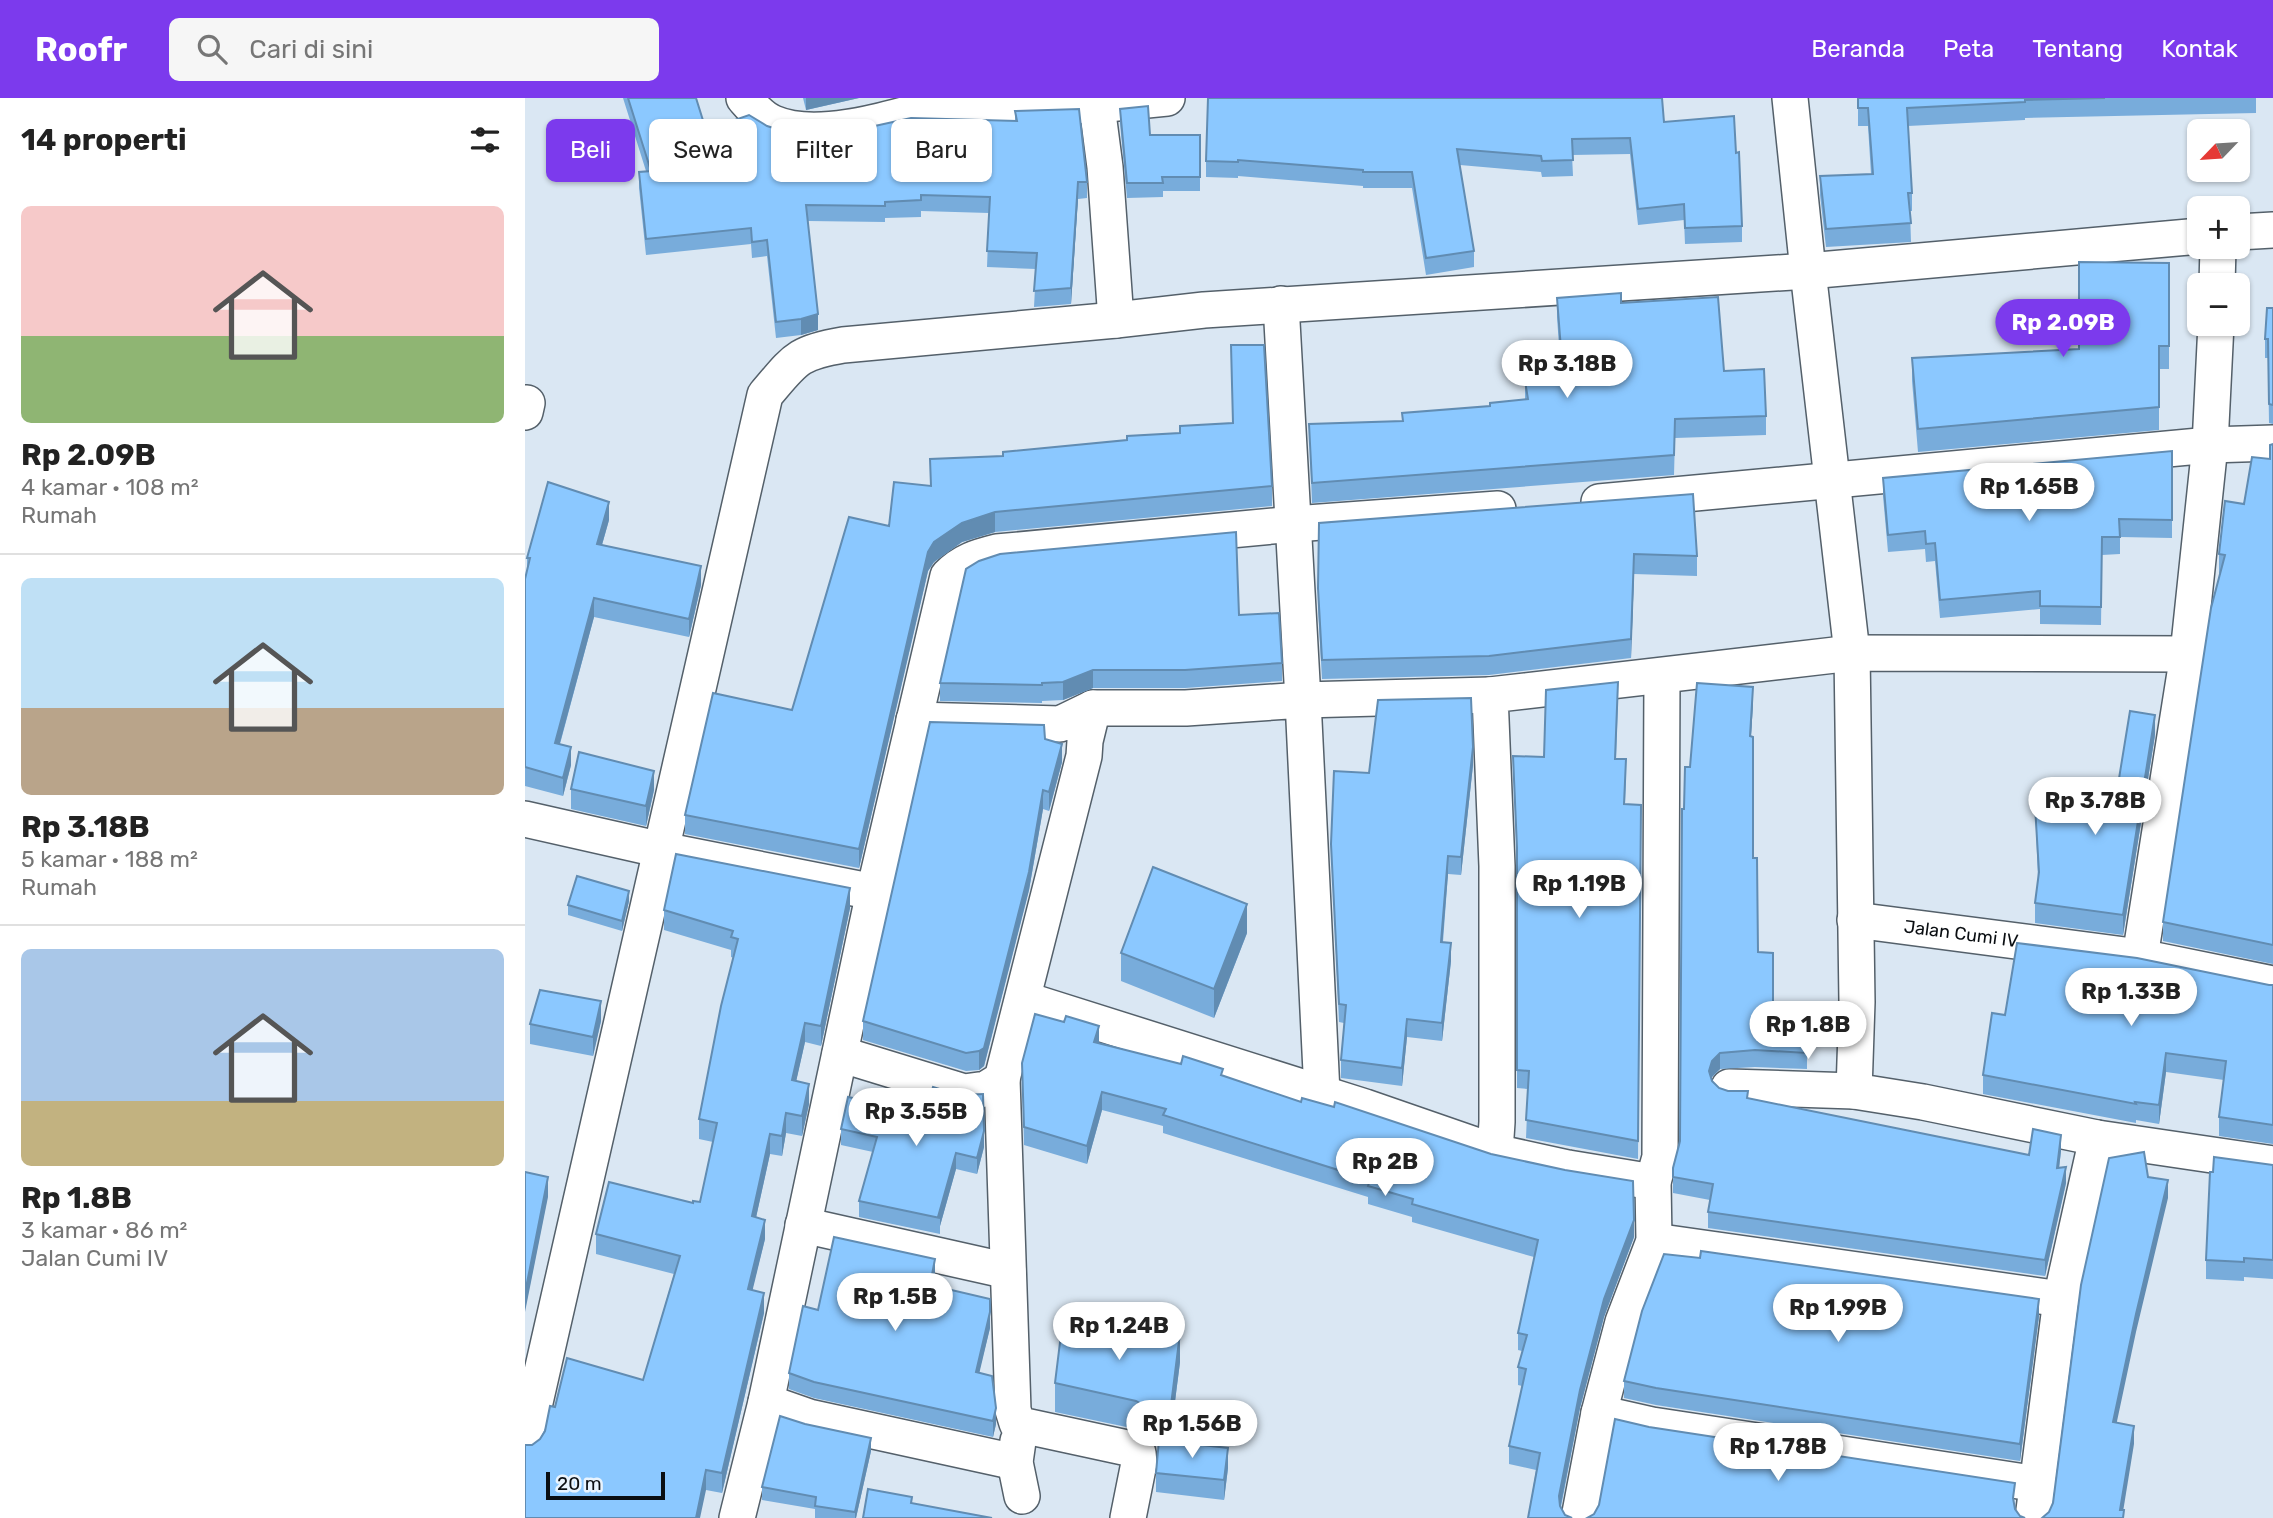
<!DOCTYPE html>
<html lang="id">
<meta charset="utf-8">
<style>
:root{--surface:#fff;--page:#f6f6f6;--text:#222;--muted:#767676;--line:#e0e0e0;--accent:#7c3aed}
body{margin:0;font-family:Rubik,sans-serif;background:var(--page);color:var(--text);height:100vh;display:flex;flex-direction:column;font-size:26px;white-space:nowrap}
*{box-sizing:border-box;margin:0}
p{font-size:23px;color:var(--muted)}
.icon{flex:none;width:38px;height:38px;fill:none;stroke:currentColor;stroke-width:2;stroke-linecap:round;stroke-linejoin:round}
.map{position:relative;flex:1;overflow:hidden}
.panel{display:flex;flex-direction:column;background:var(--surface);width:525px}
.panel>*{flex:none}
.top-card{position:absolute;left:21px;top:21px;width:665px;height:63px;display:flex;gap:14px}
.needle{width:46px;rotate:245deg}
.controls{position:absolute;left:1662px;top:21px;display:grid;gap:14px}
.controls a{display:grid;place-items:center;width:63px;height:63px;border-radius:10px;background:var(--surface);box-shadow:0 2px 5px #0004;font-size:35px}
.scale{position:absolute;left:21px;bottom:18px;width:119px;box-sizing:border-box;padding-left:7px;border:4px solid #0a0e12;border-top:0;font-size:19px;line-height:24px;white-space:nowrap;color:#0a0e12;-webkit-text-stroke:5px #e9f4fe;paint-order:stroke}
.price{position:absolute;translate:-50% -60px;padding:0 16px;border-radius:24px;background:#fff;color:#222;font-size:23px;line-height:46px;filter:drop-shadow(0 2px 4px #0008)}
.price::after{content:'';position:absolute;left:50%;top:42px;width:21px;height:16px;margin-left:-10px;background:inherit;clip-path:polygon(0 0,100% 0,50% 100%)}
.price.active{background:var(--accent);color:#fff}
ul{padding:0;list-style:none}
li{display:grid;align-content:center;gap:14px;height:371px;padding:0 21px}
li+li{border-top:2px solid var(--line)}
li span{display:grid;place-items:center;height:217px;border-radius:10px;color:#555}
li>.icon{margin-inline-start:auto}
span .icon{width:126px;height:126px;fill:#fffc;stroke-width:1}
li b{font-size:30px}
h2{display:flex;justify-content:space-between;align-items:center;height:84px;padding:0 21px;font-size:30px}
.tag{padding:0 24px;border-radius:10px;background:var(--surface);box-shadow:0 2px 5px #0004;font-size:24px;line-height:63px}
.tag.active{background:var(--accent);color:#fff}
header{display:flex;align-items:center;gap:42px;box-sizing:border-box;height:98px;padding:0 35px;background:var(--accent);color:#fff}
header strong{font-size:33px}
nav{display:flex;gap:38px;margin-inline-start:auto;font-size:24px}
.search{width:490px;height:63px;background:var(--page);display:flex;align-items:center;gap:18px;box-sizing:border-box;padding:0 24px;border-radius:10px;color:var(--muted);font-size:26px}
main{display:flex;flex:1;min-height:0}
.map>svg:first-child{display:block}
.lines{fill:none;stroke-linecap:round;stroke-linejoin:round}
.street-casing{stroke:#54606a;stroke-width:38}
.street{stroke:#fff;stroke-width:35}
.wall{fill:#78acdb}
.shaded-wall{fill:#618cb2}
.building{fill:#8bc8ff;stroke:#618cb2;stroke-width:2}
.labels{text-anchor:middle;stroke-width:5;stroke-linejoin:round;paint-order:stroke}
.street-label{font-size:18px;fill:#0a0e12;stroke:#e9f4fe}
</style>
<header>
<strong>Roofr</strong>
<div class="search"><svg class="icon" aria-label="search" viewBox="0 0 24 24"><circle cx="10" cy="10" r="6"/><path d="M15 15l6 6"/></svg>Cari di sini</div>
<nav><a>Beranda</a><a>Peta</a><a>Tentang</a><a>Kontak</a></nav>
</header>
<main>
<section class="panel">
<h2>14 properti<svg class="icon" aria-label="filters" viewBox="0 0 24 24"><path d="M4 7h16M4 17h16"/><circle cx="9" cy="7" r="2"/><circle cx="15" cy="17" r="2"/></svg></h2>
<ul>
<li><span style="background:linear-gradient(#f6c9c9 60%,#8fb573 0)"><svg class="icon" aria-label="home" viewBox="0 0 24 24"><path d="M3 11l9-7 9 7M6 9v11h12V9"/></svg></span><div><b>Rp 2.09B</b><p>4 kamar · 108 m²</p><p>Rumah</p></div></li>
<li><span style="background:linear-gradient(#bfe0f5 60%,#b9a48a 0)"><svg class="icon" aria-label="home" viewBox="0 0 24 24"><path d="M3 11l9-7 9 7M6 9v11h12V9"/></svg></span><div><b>Rp 3.18B</b><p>5 kamar · 188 m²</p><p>Rumah</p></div></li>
<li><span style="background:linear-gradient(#a9c7e8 70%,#c2b280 0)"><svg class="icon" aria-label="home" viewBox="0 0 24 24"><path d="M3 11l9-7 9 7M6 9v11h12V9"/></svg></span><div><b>Rp 1.8B</b><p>3 kamar · 86 m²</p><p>Jalan Cumi IV</p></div></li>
</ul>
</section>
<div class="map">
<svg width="1748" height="1420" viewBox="0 0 1748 1420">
<rect width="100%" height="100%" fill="#dae7f3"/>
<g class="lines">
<g class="street-casing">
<g id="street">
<path d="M 219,0 C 227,9 236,20 248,25 C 289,43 358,23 400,11"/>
<polyline points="393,0 395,6 400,11 572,7 642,0"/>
<polyline points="571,0 580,69 591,222"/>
<polyline points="1265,0 1283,173 1327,555 1332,904 1329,993 1398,1004 1572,1040 1748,1066"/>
<polyline points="1713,134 1748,132"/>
<polyline points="1692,187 1693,149"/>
<polyline points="756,206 778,602 965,597"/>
<polyline points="1691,226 1685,347 1748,345"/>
<polyline points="0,314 2,305"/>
<polyline points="1074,404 1685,347 1663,556 1615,859"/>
<polyline points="568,610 661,610 778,602 797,995"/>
<polyline points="0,721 137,752 349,794"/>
<path id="s1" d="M 1330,822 L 1615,859 L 1748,886"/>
<polyline points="498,901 840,1009 970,1054"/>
<polyline points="315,956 439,994 461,991 477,981 559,658 560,643 568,610 535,626 389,622"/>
<polyline points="477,981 488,1312 492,1325 496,1327 607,1351 613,1355 614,1365 603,1420"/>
<polyline points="1204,989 1329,993"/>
<polyline points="1128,1084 1043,1070 970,1054 972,1024 972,768 965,597 1327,555 1663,556"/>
<polyline points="278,1127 483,1173"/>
<polyline points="1129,1143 1536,1201"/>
<polyline points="241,1304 284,1319 490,1364"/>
<polyline points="1074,1315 1127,1327 1513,1386"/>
<polyline points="493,1343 490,1364 497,1398"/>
<path d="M 0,1348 L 240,297 C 270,262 271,255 318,247 L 591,222 L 679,212 L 1283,173 L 1675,138"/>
<path d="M 212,1420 L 241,1304 L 349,794 L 423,478 C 438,463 452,459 472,454 L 769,426 L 973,411"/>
<polyline points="1054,1420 1074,1315 1098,1224 1129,1143 1128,1084 1135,1059 1137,578"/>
<polyline points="1508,1420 1536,1201 1572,1040"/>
</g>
</g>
<use href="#street" class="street"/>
</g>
<g class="wall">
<polygon points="98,0 171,0 181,32 242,28 262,34 284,36 490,22 490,13 562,84 562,100 553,101 546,206 509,209 511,171 462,169 464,115 396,113 396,119 360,120 360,124 283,123 293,232 276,237 251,240 242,158 227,160 226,146 121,157 114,90 114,74 121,73"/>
<polygon points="278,0 334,0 281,12"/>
<polygon points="1333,0 1731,0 1731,15 1500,20 1500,22 1383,28 1387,95 1387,113 1385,113 1386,144 1301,149 1295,97 1295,78 1346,76 1343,28 1333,28"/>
<polygon points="595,11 625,37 675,37 675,93 638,93 638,99 602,100 595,25"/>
<polygon points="1139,24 1217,128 1217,144 1160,146 1159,122 1113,127 1105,56 1047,57 1048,78 1017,79 1016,74 935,67 949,153 949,169 901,177 887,90 838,90 838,88 713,78 713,80 681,79 681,63"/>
<polygon points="1644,165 1644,271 1634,271 1634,332 1393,354 1387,283 1387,260 1554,251"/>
<polygon points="1032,200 1096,205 1199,273 1241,318 1241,337 1150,340 1149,377 787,405 784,326 877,323 877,315 965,308 1000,301 1000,283 1036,277 1032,219"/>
<polygon points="1748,210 1748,326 1744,325 1743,260 1740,260 1740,241"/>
<polygon points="1748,346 1748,866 1638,843 1638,824 1695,475 1694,475 1694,456 1719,406 1745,361"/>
<polygon points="1647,353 1647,440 1595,439 1595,456 1577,457 1576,527 1515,526 1515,511 1415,520 1410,463 1401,464 1400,451 1363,454 1358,398 1358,380"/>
<polygon points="405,361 747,388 747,408 470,434 437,444 409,464 403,473 334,770 160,736 160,717 267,612 364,428 405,388"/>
<polygon points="84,422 77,447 176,487 164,539 69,519 35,646 46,667 38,698 0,688 0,481 2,473 2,460"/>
<polygon points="794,425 1172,458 1172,478 1109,476 1106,560 964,577 797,581 793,510"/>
<polygon points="714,517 757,565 757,583 660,590 568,590 538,602 517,603 517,605 415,603 415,585"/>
<polygon points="1093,602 1091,661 1101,680 1100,706 1116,707 1113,1061 1001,1040 1003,991 992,990 992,768 988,658 1019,659"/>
<polygon points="1228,605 1226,638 1228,760 1233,854 1248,922 1282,922 1282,971 1230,969 1195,971 1187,979 1187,983 1194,990 1223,1000 1504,1057 1536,1053 1534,1070 1541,1085 1520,1178 1183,1130 1183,1114 1185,1102 1148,1095 1148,1070 1155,1043 1159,711 1165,669"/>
<polygon points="1630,637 1598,837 1510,825 1510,805 1513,781 1510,708 1590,705"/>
<polygon points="520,641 537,664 524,713 518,711 504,792 459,968 454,972 441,973 338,942 338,923"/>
<polygon points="948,667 936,777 923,776 918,844 926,863 917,943 882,939 877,988 816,980 816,962 819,925 814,924 806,746 844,675"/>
<polygon points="46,691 129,692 121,728 46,711"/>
<polygon points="104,803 97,833 43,817 43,807"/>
<polygon points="325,810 296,948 280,944 271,983 284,1006 277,1038 261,1035 257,1058 245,1056 231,1119 240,1141 227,1192 239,1215 197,1395 181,1392 7,1347 15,1341 30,1309 118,1282 149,1176 71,1156 71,1136 168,1105 175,1104 188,1044 174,1041 174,1021 209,860 206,859 206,852 139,832 139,812"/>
<polygon points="722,835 689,920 596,883 596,855"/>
<polygon points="1748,887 1748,1046 1694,1038 1694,1019 1699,982 1641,974 1634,1026 1611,1022 1611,1025 1458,996 1458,977 1480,917"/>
<polygon points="76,923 68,958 5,946 5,926"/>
<polygon points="539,924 574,945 698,978 1109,1139 1079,1219 1055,1310 1036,1409 1003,1420 1011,1372 984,1366 984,1348 997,1288 993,1287 993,1269 997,1253 993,1252 993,1235 1009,1159 887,1124 887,1119 843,1106 843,1099 638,1035 638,1028 577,1012 562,1066 499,1047 497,965"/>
<polygon points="316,1031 459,1049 452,1076 431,1071 415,1128 415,1136 334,1119 334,1103 348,1054 316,1047"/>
<polygon points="1745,1067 1748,1067 1748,1181 1719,1179 1719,1183 1681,1181 1681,1162"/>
<polygon points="410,1177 408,1187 465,1230 454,1274 471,1326 468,1339 289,1300 264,1291 264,1275 293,1212"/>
<polygon points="1514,1218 1495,1363 1131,1307 1099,1300 1099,1283"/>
<polygon points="655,1264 645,1343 627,1341 611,1331 530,1314 530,1285"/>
<polygon points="346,1353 331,1420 290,1420 290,1411 237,1402 237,1389"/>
<polygon points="703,1370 699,1402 631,1394 631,1375"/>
</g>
<g class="shaded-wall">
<polygon points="281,0 334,0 281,12"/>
<polygon points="553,84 553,101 546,206 546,190"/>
<polygon points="293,216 293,232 276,237 276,221"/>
<polygon points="84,404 84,422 72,464 72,446"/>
<polygon points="470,414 470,434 437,444 409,464 403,473 334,770 334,751 403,454 409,444 437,425"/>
<polygon points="1109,456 1109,476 1106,560 1106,541"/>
<polygon points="176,468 176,487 164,539 164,521"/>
<polygon points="69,500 69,519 30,663 30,645"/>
<polygon points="568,572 568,590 538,602 538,584"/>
<polygon points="1228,589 1228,605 1225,655 1225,638"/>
<polygon points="1630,617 1630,637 1598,837 1598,817"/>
<polygon points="537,646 537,664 524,713 524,694"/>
<polygon points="46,649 46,667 38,698 38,680"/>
<polygon points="948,649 948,667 936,777 936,759"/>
<polygon points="129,673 129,692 121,728 121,708"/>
<polygon points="518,692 518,711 504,792 459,968 454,972 454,953"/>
<polygon points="923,758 923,776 916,861 916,844"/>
<polygon points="325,790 325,810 296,948 296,928"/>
<polygon points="104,793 104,803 97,833 97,823"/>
<polygon points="722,806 722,835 689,920 689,891"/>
<polygon points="926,845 926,863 917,943 917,925"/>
<polygon points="76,903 76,923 68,958 68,939"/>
<polygon points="882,921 882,939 877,988 877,970"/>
<polygon points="280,925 280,944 267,1002 267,982"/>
<polygon points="574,928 574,946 569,944"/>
<polygon points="1195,955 1195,971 1187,979 1184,989 1184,973 1187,963"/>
<polygon points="1641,955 1641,974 1634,1026 1634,1007"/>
<polygon points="284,986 284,1006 277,1038 277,1018"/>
<polygon points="577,994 577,1012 562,1066 562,1048"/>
<polygon points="261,1015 261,1035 257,1058 257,1038"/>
<polygon points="459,1033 459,1049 452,1076 452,1060"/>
<polygon points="245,1036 245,1056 227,1138 227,1118"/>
<polygon points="1536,1037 1536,1053 1532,1087 1532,1070"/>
<polygon points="431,1055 431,1071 415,1128 415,1120 413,1119"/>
<polygon points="1541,1069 1541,1085 1520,1178 1520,1162"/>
<polygon points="23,1079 23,1099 0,1214 0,1195"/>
<polygon points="1643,1082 1643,1100 1611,1234 1588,1342 1588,1324 1611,1216"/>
<polygon points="240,1122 240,1141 223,1211 223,1191"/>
<polygon points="1109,1122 1109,1139 1079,1219 1055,1310 1034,1416 1034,1398 1055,1292 1079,1201"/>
<polygon points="410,1161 410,1177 405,1203 405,1187"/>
<polygon points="239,1195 239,1215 197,1395 197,1375"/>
<polygon points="1514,1201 1514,1218 1495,1363 1495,1346"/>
<polygon points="465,1214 465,1230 451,1289 451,1274"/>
<polygon points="655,1235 655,1264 645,1343 645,1315"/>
<polygon points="471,1310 471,1326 468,1339 468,1323"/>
<polygon points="1609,1328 1609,1346 1597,1420 1595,1412"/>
<polygon points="346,1340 346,1353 331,1420 330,1420 330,1414"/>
<polygon points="703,1350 703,1370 699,1402 699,1382"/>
<polygon points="181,1372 181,1392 175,1420 171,1420"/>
</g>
<g class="building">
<polygon points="103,0 171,0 181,32 224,17 242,28 262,34 284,36 327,33 386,20 492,23 490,13 554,11 562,84 553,84 546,190 509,193 512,155 462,153 465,99 396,97 396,102 360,104 360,108 281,107 293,216 276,221 251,224 242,142 227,144 226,130 121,141 114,74 126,73"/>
<polygon points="683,0 1137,0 1139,24 1209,18 1211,55 1214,54 1217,128 1160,130 1159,106 1113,111 1105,40 1047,41 1048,62 1017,63 1016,58 932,51 949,153 901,160 887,74 838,74 838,72 713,62 713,64 681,63"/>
<polygon points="1333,0 1580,0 1500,2 1500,4 1382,10 1387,95 1383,95 1386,125 1301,131 1295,78 1348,76 1343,10 1333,10"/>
<polygon points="623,8 625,37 675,37 675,79 637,79 638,85 602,85 595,11"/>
<polygon points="1554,164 1644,165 1644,248 1634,248 1634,309 1393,331 1387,260 1554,251"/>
<polygon points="1096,195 1096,205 1193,199 1199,273 1239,271 1241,318 1150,321 1149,357 787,385 784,326 878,323 877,315 965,308 965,305 1003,301 1000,283 1038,277 1032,200"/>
<polygon points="1742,210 1748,210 1748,307 1744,306 1743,241 1740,241"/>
<polygon points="706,247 739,247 747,388 470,414 437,425 409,444 403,454 334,751 160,717 188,595 267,612 324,419 364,428 369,384 406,388 405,361 478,358 478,354 602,342 602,338 655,335 655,328 708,325"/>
<polygon points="1748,346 1748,847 1638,824 1686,510 1700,457 1694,456 1700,403 1719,406 1727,359 1745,361 1745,347"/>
<polygon points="1647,353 1647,422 1594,421 1595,439 1577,439 1576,509 1515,508 1515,493 1415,502 1410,445 1401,446 1400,433 1363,437 1358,380"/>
<polygon points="23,384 84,404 72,446 176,468 164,521 69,500 30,645 46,649 38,680 0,669 0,481 5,460 2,460"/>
<polygon points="1168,396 1172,458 1109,456 1106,541 964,558 797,562 793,490 794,425"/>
<polygon points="711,434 714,517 754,515 757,565 660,572 568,572 538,584 517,585 517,587 415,585 441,471 454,463 475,456"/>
<polygon points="1093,584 1090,661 1101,661 1099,706 1116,707 1113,1043 1001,1022 1004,973 992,972 992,750 988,658 1019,659 1021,592"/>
<polygon points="1172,585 1228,589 1225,638 1228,639 1228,760 1232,760 1233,854 1248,855 1248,922 1282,922 1282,955 1230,952 1195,955 1187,963 1184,973 1187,983 1194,990 1203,993 1223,993 1222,1000 1504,1057 1508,1031 1536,1037 1532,1070 1541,1069 1520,1162 1183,1114 1188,1086 1148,1079 1148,1070 1155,1043 1157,711 1159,711 1160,669 1165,669"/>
<polygon points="946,600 948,649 936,759 923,758 916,844 926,845 917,925 882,921 877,970 816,962 821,907 814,906 806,746 809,673 844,675 853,602"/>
<polygon points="1605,613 1630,617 1598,817 1510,805 1514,774 1510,708 1590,705"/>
<polygon points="405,624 519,627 520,641 537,646 524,694 518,692 504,774 459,950 454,953 441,955 338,923"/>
<polygon points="54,654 129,673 121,708 46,691"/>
<polygon points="151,756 325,790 296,928 280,925 267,982 284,986 277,1018 261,1015 257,1038 245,1036 227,1118 240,1122 223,1191 239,1195 197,1375 181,1372 171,1420 0,1420 0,1347 7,1347 15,1341 20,1333 25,1308 30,1309 42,1260 118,1282 155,1158 71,1136 84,1084 168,1105 168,1103 175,1104 192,1025 174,1021 196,908 213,841 206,839 208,833 139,812"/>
<polygon points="628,769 722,806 689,891 596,855"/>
<polygon points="52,778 104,793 97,823 43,807"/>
<polygon points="1492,845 1612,860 1744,887 1748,887 1748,1027 1694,1019 1701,963 1641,955 1634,1007 1610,1004 1611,1006 1458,977 1467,915 1480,917"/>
<polygon points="15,892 76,903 68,939 5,926"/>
<polygon points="510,916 539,924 541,918 574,928 569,944 656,966 658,958 698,971 696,977 776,1004 777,1000 809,1009 810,1004 966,1056 1040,1072 1108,1083 1109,1122 1079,1201 1055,1292 1034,1398 1035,1408 1040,1417 1047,1420 1003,1420 1015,1355 984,1348 1001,1271 993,1269 1002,1237 993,1235 1013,1142 887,1106 888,1101 843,1088 845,1082 638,1017 641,1011 577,994 562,1048 499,1029 497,965"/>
<polygon points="408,989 434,997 458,996 459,1033 452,1060 431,1055 413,1119 415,1120 334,1103 352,1039 316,1031 323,999 400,1015"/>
<polygon points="1619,1054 1623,1079 1643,1082 1611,1216 1588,1324 1609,1328 1595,1412 1599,1412 1598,1420 1517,1420 1524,1414 1528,1405 1556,1187 1584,1060"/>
<polygon points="1689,1059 1748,1067 1748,1162 1719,1160 1719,1164 1681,1162 1685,1074 1688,1074"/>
<polygon points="0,1074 23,1079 0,1195"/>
<polygon points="309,1139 410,1161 405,1187 465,1201 465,1214 451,1274 467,1278 471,1310 468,1323 289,1284 264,1275 278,1208 293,1212"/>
<polygon points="1176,1153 1514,1201 1495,1346 1131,1290 1099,1283 1117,1213 1139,1156 1175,1160"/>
<polygon points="538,1220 655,1235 645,1315 627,1312 611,1303 530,1285"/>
<polygon points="255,1318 280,1326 346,1340 330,1414 290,1408 291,1399 237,1389"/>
<polygon points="1090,1321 1124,1329 1490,1385 1488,1400 1490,1411 1495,1418 1500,1420 1062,1420 1069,1416 1074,1407"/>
<polygon points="634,1342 703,1350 699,1382 631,1375"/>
<polygon points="343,1391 387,1399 386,1405 467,1420 338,1420"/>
</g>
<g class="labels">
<g class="street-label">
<text dy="6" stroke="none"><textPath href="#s1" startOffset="107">Jalan Cumi IV</textPath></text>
</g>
</g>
</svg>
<div class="controls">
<a><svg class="needle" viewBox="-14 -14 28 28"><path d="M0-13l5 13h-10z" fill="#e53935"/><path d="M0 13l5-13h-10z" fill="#767676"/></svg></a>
<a>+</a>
<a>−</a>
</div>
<div class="scale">20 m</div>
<b class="price active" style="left:1538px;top:261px">Rp 2.09B</b>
<b class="price" style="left:1042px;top:302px">Rp 3.18B</b>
<b class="price" style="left:1504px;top:425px">Rp 1.65B</b>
<b class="price" style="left:1570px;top:739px">Rp 3.78B</b>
<b class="price" style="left:1054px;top:822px">Rp 1.19B</b>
<b class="price" style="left:1606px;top:930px">Rp 1.33B</b>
<b class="price" style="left:1283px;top:963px">Rp 1.8B</b>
<b class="price" style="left:391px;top:1050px">Rp 3.55B</b>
<b class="price" style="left:860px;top:1100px">Rp 2B</b>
<b class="price" style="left:370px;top:1235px">Rp 1.5B</b>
<b class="price" style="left:1313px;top:1246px">Rp 1.99B</b>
<b class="price" style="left:594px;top:1264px">Rp 1.24B</b>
<b class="price" style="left:667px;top:1362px">Rp 1.56B</b>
<b class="price" style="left:1253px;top:1385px">Rp 1.78B</b>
<div class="top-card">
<a class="tag active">Beli</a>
<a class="tag">Sewa</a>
<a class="tag">Filter</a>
<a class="tag">Baru</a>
</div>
</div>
</main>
